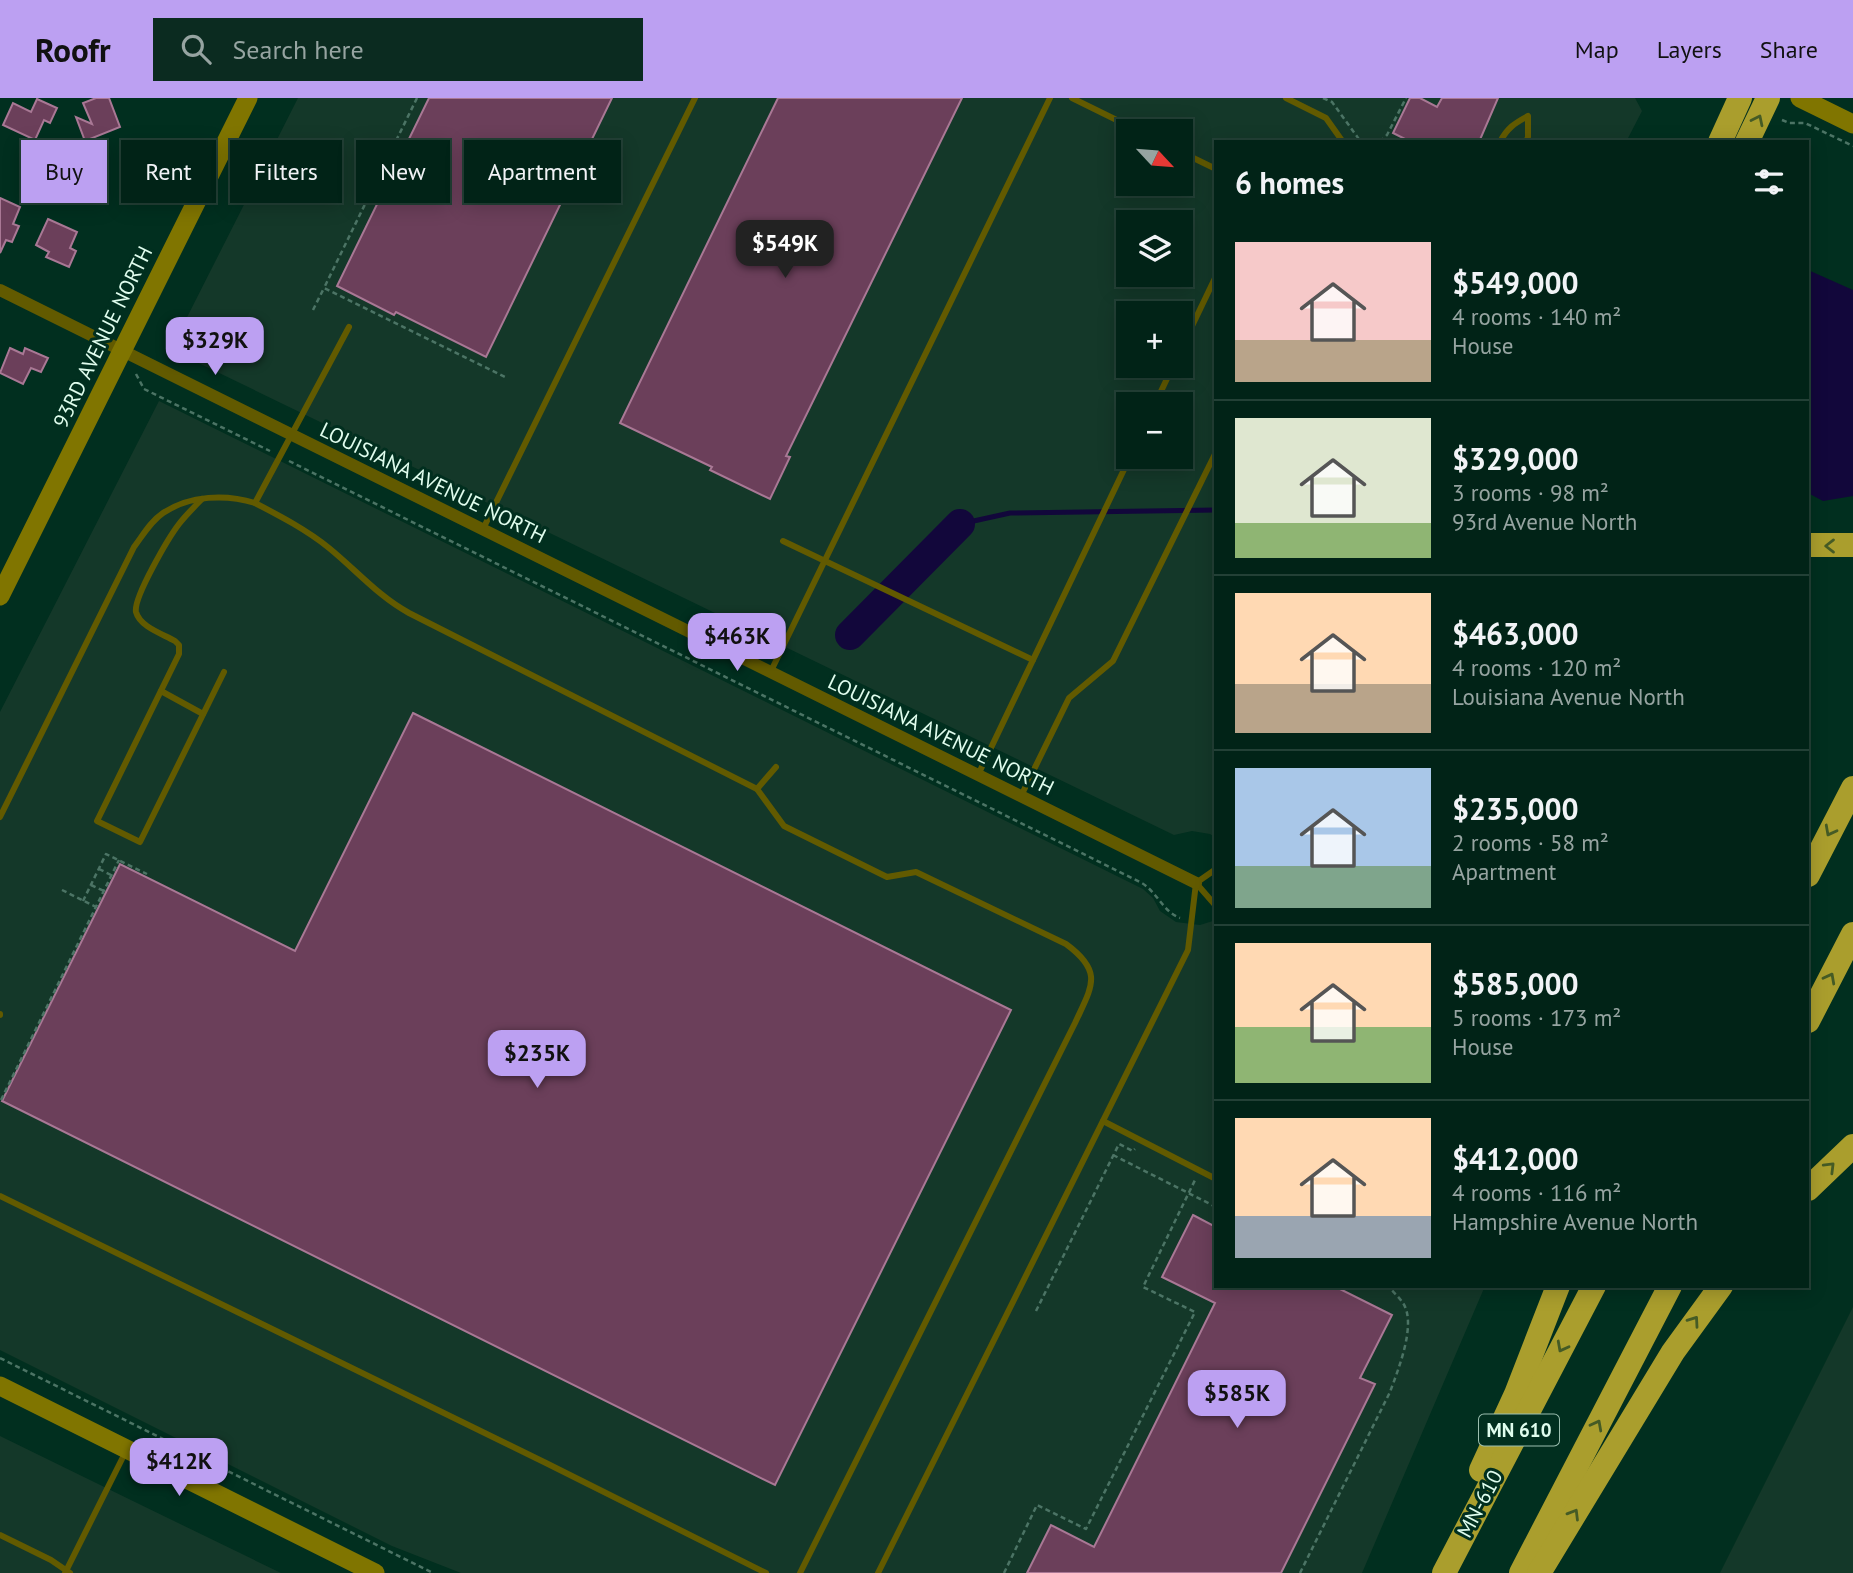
<!DOCTYPE html>
<meta charset="utf-8">
<style>
:root{--surface:#012317;--page:#0b2b20;--text:#f1f3f6;--muted:#96a4a1;--line:#234036;--accent:#bca0f2}
body{margin:0;font-family:"PT Sans",sans-serif;background:var(--page);color:var(--text);height:100vh;display:flex;flex-direction:column;font-size:26px;white-space:nowrap}
*{box-sizing:border-box;margin:0}
p{font-size:23px;color:var(--muted)}
.icon{flex:none;width:38px;height:38px;fill:none;stroke:currentColor;stroke-width:2;stroke-linecap:round;stroke-linejoin:round}
.map{position:relative;flex:1;overflow:hidden}
.drawer{position:absolute;left:1214px;top:42px;width:595px;height:1148px;display:flex;flex-direction:column;background:var(--surface);border-radius:0px;box-shadow:0 4px 18px #0003,0 0 0 2px var(--line)}
.drawer>*{flex:none}
.top-card{position:absolute;left:21px;top:42px;width:665px;height:63px;display:flex;gap:14px}
.needle{width:46px;rotate:116deg}
.tools{position:absolute;left:1116px;top:21px;display:grid;gap:14px}
.tools a{display:grid;place-items:center;width:77px;height:77px;border-radius:0px;background:var(--surface);box-shadow:0 4px 18px #0003,0 0 0 2px var(--line);font-size:35px}
.price{position:absolute;translate:-50% -60px;padding:0 16px;border-radius:14px;background:var(--accent);color:#111;font-size:23px;line-height:46px;filter:drop-shadow(0 2px 4px #0008)}
.price::after{content:'';position:absolute;left:50%;top:42px;width:21px;height:16px;margin-left:-10px;background:inherit;clip-path:polygon(0 0,100% 0,50% 100%)}
.price.selected{background:#222;color:#fff}
ul{padding:0;list-style:none}
li{display:flex;align-items:center;gap:21px;height:175px;padding:0 21px}
li+li{border-top:2px solid var(--line)}
li span{display:grid;place-items:center;flex:none;width:196px;height:140px;border-radius:0px;color:#555}
li>.icon{margin-inline-start:auto}
span .icon{width:84px;height:84px;fill:#fffc;stroke-width:1}
li b{font-size:30px}
h2{display:flex;justify-content:space-between;align-items:center;height:84px;padding:0 21px;font-size:30px}
.tag{padding:0 24px;border-radius:0px;background:var(--surface);box-shadow:0 4px 18px #0003,0 0 0 2px var(--line);font-size:24px;line-height:63px}
.tag.selected{background:var(--accent);color:#111}
header{display:flex;align-items:center;gap:42px;box-sizing:border-box;height:98px;padding:0 35px;background:var(--accent);color:#111}
header strong{font-size:33px}
nav{display:flex;gap:38px;margin-inline-start:auto;font-size:24px}
.search{width:490px;height:63px;background:var(--page);display:flex;align-items:center;gap:18px;box-sizing:border-box;padding:0 24px;border-radius:0px;color:var(--muted);font-size:26px}
.map>svg:first-child{display:block}
.built{fill:#143829;fill-rule:evenodd}
.water{fill:#12073b}
.lines{fill:none;stroke-linecap:round;stroke-linejoin:round}
.stream{stroke:#12073b;stroke-width:5}
.river{stroke:#12073b;stroke-width:30}
.building{fill:#6b3f5a;stroke:#a97895;stroke-width:2}
.path{stroke:#4c7465;stroke-width:2.5;stroke-dasharray:5 3.5;stroke-linecap:butt}
.lane{stroke:#625a00;stroke-width:6}
.street{stroke:#625a00;stroke-width:12}
.secondary{stroke:#807500;stroke-width:19}
.highway{stroke:#aa9e2d;stroke-width:24}
.oneway{stroke:#455b25}
.labels{text-anchor:middle;stroke-width:6;stroke-linejoin:round;paint-order:stroke}
.shield{fill:#012f1f;stroke:#9dbfb0;stroke-width:2}
.shield-label{font-size:19px;font-weight:bold;fill:#e0fdee}
.street-label{font-size:21px;fill:#e0fdee;stroke:#012f1f}
</style>
<header>
<strong>Roofr</strong>
<div class="search"><svg class="icon" aria-label="search" viewBox="0 0 24 24"><circle cx="10" cy="10" r="6"/><path d="M15 15l6 6"/></svg>Search here</div>
<nav><a>Map</a><a>Layers</a><a>Share</a></nav>
</header>
<div class="map">
<svg width="1853" height="1475" viewBox="0 0 1853 1475">
<rect width="100%" height="100%" fill="#012f1f"/>
<g class="built">
<path d="M 298,0 L 1635,0 L 1642,13 L 1626,44 L 1216,44 L 1216,740 L 1210,736 L 1192,733 L 1174,737 L 186,259 L 175,243 ZM 1129,33 L 1181,33 L 1181,86 L 1129,86 ZM 1129,124 L 1181,124 L 1181,177 L 1129,177 ZM 1129,215 L 1181,215 L 1181,268 L 1129,268 ZM 1129,306 L 1181,306 L 1181,359 L 1129,359 Z"/>
<polygon points="159,303 1143,791 1153,800 1160,813 1176,824 1200,827 1216,822 1216,1188 1485,1188 1362,1475 461,1475 392,1448 0,1252 0,614"/>
<polygon points="1853,1209 1853,1475 1720,1475"/>
<polygon points="0,1338 137,1405 281,1475 0,1475"/>
</g>
<polygon class="water" points="1808,172 1853,192 1853,398 1823,403 1808,395"/>
<g class="lines">
<polyline class="stream" points="960,426 1010,415 1216,412"/>
<polyline class="river" points="850,537 960,426"/>
</g>
<g class="building">
<polygon points="96,0 109,0 120,29 85,43 76,19 92,26 83,5"/>
<polygon points="429,0 612,0 486,259 396,214 394,217 337,188"/>
<polygon points="778,0 962,0 786,358 790,359 770,401 710,372 712,369 620,325"/>
<polygon points="1410,0 1420,0 1437,9 1442,0 1498,0 1479,44 1411,44 1393,35"/>
<polygon points="37,1 57,10 50,25 44,22 35,42 3,27 13,5 31,14"/>
<polygon points="0,100 20,109 13,126 19,128 12,144 6,142 0,155"/>
<polygon points="48,121 77,134 70,150 76,153 69,169 46,159 49,154 36,147"/>
<polygon points="10,250 23,256 25,250 48,260 41,274 31,270 23,286 0,275"/>
<polygon points="413,615 1011,912 775,1387 2,1003 120,766 295,853"/>
<polygon points="1193,1117 1216,1129 1216,1188 1334,1188 1392,1217 1360,1280 1375,1286 1281,1475 1027,1475 1051,1427 1094,1449 1215,1205 1162,1179"/>
</g>
<g class="lines">
<g class="path">
<polyline points="417,0 324,190 507,280"/>
<polyline points="1323,0 1332,4 1361,44"/>
<polyline points="1782,22 1789,25 1805,25 1853,48"/>
<polyline points="1380,44 1387,37 1406,0"/>
<polyline points="313,212 324,190"/>
<polyline points="136,276 144,291 270,353"/>
<path d="M 289,363 L 1140,784 C 1157,793 1162,813 1180,820"/>
<polyline points="99,771 111,777"/>
<polyline points="91,787 104,793"/>
<polyline points="62,792 96,809"/>
<polyline points="83,803 106,756 147,776"/>
<polyline points="1,1002 119,762"/>
<polyline points="1113,1057 1216,1109"/>
<polyline points="1374,1188 1388,1189"/>
<polyline points="1036,1213 1119,1046 1133,1053 1135,1051"/>
<polyline points="0,1260 433,1475"/>
<polyline points="1004,1475 1037,1407 1086,1431 1195,1214 1143,1189 1195,1082"/>
<path d="M 1300,1475 L 1390,1294 C 1398,1272 1417,1226 1403,1205 C 1399,1199 1393,1194 1388,1188"/>
</g>
<g class="lane">
<polyline points="1072,0 1139,33"/>
<polyline points="1286,0 1326,20 1343,44"/>
<path d="M 1500,44 C 1507,30 1515,25 1528,18 L 1528,39 L 1526,44"/>
<polyline points="1181,54 1216,71"/>
<path d="M 349,229 L 255,405 C 280,418 307,432 329,450 C 356,472 378,498 409,515 L 757,691 L 784,728 L 887,779 L 916,774 L 1066,846 C 1104,874 1092,888 1075,925 L 800,1475"/>
<polyline points="1181,251 1216,178"/>
<polyline points="1155,306 1173,268"/>
<path d="M 202,401 C 194,409 186,417 179,426 C 169,439 133,500 136,514 C 140,529 163,536 175,543 L 179,547 L 179,556 L 97,723 L 140,744 L 224,574"/>
<polyline points="483,431 695,0"/>
<polyline points="783,443 1033,562"/>
<polyline points="771,573 1050,0"/>
<polyline points="161,593 203,616"/>
<polyline points="978,677 1130,359"/>
<polyline points="757,691 776,669"/>
<polyline points="1021,698 1069,600 1113,563 1216,354"/>
<path d="M 0,719 L 134,449 C 143,437 151,423 163,415 C 190,397 226,396 255,405"/>
<polyline points="1196,785 1216,808"/>
<polyline points="1196,785 1216,771"/>
<polyline points="0,917 0,916"/>
<polyline points="1103,1023 1216,1081"/>
<polyline points="0,1098 546,1365 766,1475"/>
<polyline points="0,1437 51,1462 70,1475"/>
<polyline points="65,1475 126,1353"/>
<polyline points="878,1475 1188,852 1196,785"/>
</g>
<polyline class="street" points="0,192 1196,785"/>
<g class="secondary">
<polyline points="1800,0 1853,26"/>
<polyline points="0,498 248,0"/>
<polyline points="0,1288 375,1475"/>
</g>
<g class="highway">
<polyline points="1720,44 1740,0"/>
<polyline points="1747,44 1768,0"/>
<polyline points="1808,447 1853,447"/>
<polyline points="1808,777 1853,690"/>
<polyline points="1808,923 1853,836"/>
<polyline points="1808,1091 1853,1048"/>
<polyline points="1481,1372 1516,1296 1558,1188"/>
<polyline points="1444,1475 1594,1188"/>
<polyline points="1521,1475 1670,1188"/>
<polyline points="1539,1475 1673,1254 1721,1188"/>
</g>
</g>
<defs><path id="oneway-chevron" d="M-2-3.5L2.5 0L-2 3.5" fill="none" stroke-width="1.6" stroke-linecap="round" stroke-linejoin="round" transform="scale(1.75)"/></defs>
<g class="oneway">
<use href="#oneway-chevron" transform="translate(1758 22) rotate(-64)"/>
<use href="#oneway-chevron" transform="translate(1830 448) rotate(180)"/>
<use href="#oneway-chevron" transform="translate(1830 733) rotate(118)"/>
<use href="#oneway-chevron" transform="translate(1830 880) rotate(-62)"/>
<use href="#oneway-chevron" transform="translate(1830 1069) rotate(-45)"/>
<use href="#oneway-chevron" transform="translate(1694 1223) rotate(-55)"/>
<use href="#oneway-chevron" transform="translate(1562 1249) rotate(118)"/>
<use href="#oneway-chevron" transform="translate(1597 1327) rotate(-62)"/>
<use href="#oneway-chevron" transform="translate(1574 1416) rotate(-59)"/>
</g>
<g class="labels">
<rect class="shield" x="1479" y="1316.5" width="80" height="31" rx="5"/>
<g class="shield-label">
<text x="1519" y="1339">MN 610</text>
</g>
<g class="street-label">
<text transform="translate(103 239) rotate(-64)" y="7">93RD AVENUE NORTH</text>
<text transform="translate(433 385) rotate(26)" y="7">LOUISIANA AVENUE NORTH</text>
<text transform="translate(941 637) rotate(26)" y="7">LOUISIANA AVENUE NORTH</text>
<text transform="translate(1480 1406) rotate(-62)" y="7">MN-610</text>
</g>
</g>
</svg>
<div class="tools">
<a><svg class="needle" viewBox="-14 -14 28 28"><path d="M0-13l5 13h-10z" fill="#e53935"/><path d="M0 13l5-13h-10z" fill="#96a4a1"/></svg></a>
<a><svg class="icon" aria-label="layers" viewBox="0 0 24 24"><path d="M12 4l9 5-9 5-9-5zM3 14l9 5 9-5"/></svg></a>
<a>+</a>
<a>−</a>
</div>
<b class="price selected" style="left:785px;top:182px">$549K</b>
<b class="price" style="left:215px;top:279px">$329K</b>
<b class="price" style="left:737px;top:575px">$463K</b>
<b class="price" style="left:537px;top:992px">$235K</b>
<b class="price" style="left:1237px;top:1332px">$585K</b>
<b class="price" style="left:179px;top:1400px">$412K</b>
<div class="top-card">
<a class="tag selected">Buy</a>
<a class="tag">Rent</a>
<a class="tag">Filters</a>
<a class="tag">New</a>
<a class="tag">Apartment</a>
</div>
<section class="drawer">
<h2>6 homes<svg class="icon" aria-label="filters" viewBox="0 0 24 24"><path d="M4 7h16M4 17h16"/><circle cx="9" cy="7" r="2"/><circle cx="15" cy="17" r="2"/></svg></h2>
<ul>
<li><span style="background:linear-gradient(#f6c9c9 70%,#b9a48a 0)"><svg class="icon" aria-label="home" viewBox="0 0 24 24"><path d="M3 11l9-7 9 7M6 9v11h12V9"/></svg></span><div><b>$549,000</b><p>4 rooms · 140 m²</p><p>House</p></div></li>
<li><span style="background:linear-gradient(#dfe7d0 75%,#8fb573 0)"><svg class="icon" aria-label="home" viewBox="0 0 24 24"><path d="M3 11l9-7 9 7M6 9v11h12V9"/></svg></span><div><b>$329,000</b><p>3 rooms · 98 m²</p><p>93rd Avenue North</p></div></li>
<li><span style="background:linear-gradient(#ffd9b3 65%,#b9a48a 0)"><svg class="icon" aria-label="home" viewBox="0 0 24 24"><path d="M3 11l9-7 9 7M6 9v11h12V9"/></svg></span><div><b>$463,000</b><p>4 rooms · 120 m²</p><p>Louisiana Avenue North</p></div></li>
<li><span style="background:linear-gradient(#a9c7e8 70%,#7fa58c 0)"><svg class="icon" aria-label="home" viewBox="0 0 24 24"><path d="M3 11l9-7 9 7M6 9v11h12V9"/></svg></span><div><b>$235,000</b><p>2 rooms · 58 m²</p><p>Apartment</p></div></li>
<li><span style="background:linear-gradient(#ffd9b3 60%,#8fb573 0)"><svg class="icon" aria-label="home" viewBox="0 0 24 24"><path d="M3 11l9-7 9 7M6 9v11h12V9"/></svg></span><div><b>$585,000</b><p>5 rooms · 173 m²</p><p>House</p></div></li>
<li><span style="background:linear-gradient(#ffd9b3 70%,#9aa5b1 0)"><svg class="icon" aria-label="home" viewBox="0 0 24 24"><path d="M3 11l9-7 9 7M6 9v11h12V9"/></svg></span><div><b>$412,000</b><p>4 rooms · 116 m²</p><p>Hampshire Avenue North</p></div></li>
</ul>
</section>
</div>
